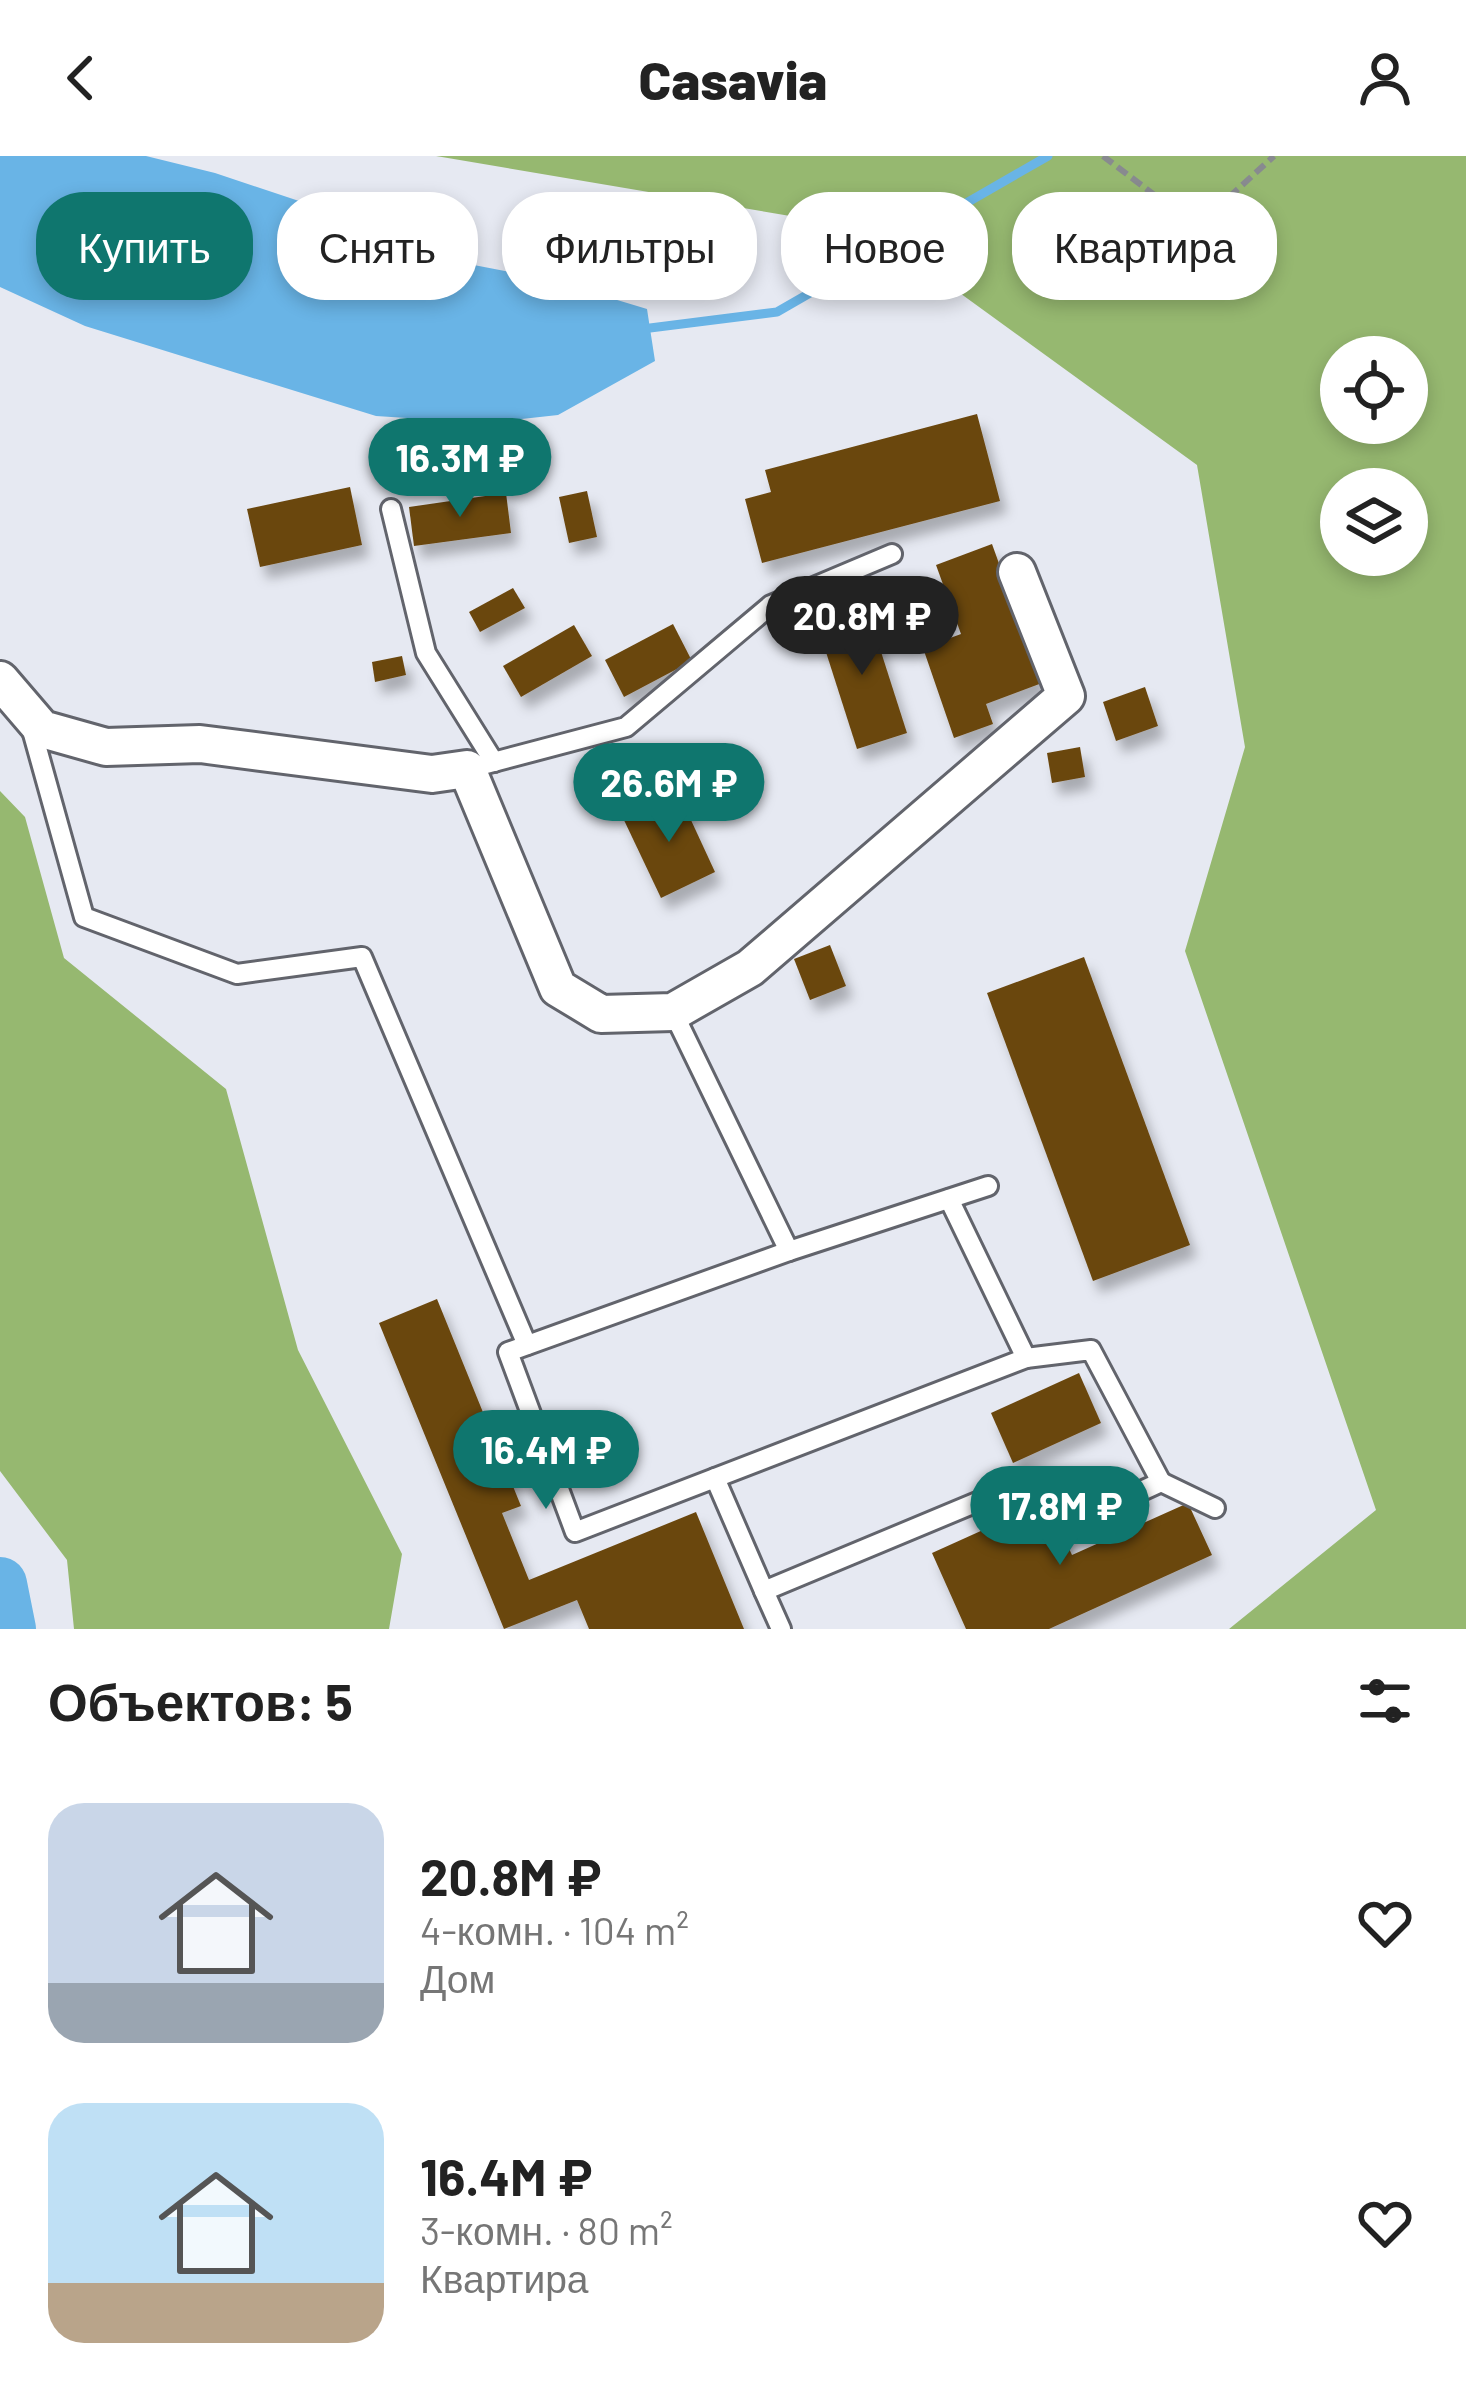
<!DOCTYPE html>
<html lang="ru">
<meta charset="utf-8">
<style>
:root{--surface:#fff;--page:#f6f6f6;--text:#222;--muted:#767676;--accent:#0f766e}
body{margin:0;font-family:Barlow,sans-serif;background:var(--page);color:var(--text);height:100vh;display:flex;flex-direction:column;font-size:45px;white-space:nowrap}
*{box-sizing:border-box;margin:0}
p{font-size:39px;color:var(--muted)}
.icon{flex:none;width:66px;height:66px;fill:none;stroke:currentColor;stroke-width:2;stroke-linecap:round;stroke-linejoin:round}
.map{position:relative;height:1473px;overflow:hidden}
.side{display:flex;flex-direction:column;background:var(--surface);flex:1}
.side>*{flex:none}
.banner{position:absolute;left:36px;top:36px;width:1395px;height:108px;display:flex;gap:24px}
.tools{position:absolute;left:1320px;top:180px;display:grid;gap:24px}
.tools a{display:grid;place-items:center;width:108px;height:108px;border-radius:50%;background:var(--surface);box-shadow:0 6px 18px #0003;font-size:60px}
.price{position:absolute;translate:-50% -102px;padding:0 27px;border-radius:42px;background:var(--accent);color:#fff;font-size:39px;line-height:78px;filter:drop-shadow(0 3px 6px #0008)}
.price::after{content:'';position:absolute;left:50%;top:72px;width:36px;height:27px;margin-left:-18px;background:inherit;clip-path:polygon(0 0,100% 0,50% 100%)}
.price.current{background:#222;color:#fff}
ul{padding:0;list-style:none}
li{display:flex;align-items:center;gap:36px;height:300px;padding:0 48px}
li span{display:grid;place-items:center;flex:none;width:336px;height:240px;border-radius:36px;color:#555}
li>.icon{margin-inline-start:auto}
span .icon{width:144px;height:144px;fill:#fffc;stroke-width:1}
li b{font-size:51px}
h2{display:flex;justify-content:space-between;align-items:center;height:144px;padding:0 48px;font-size:51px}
.pill{padding:0 42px;border-radius:48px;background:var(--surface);box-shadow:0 6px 18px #0003;font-size:42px;line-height:108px}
.pill.current{background:var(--accent);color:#fff}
header{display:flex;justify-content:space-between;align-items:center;height:156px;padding:0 48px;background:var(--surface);font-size:54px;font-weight:800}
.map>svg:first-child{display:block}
.forest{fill:#96b870;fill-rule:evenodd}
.water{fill:#69b4e6}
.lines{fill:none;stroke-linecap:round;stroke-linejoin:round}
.stream{stroke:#69b4e6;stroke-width:9}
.river{stroke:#69b4e6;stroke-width:54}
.building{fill:#6a460e;filter:url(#shadow)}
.lane-casing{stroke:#62646c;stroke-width:24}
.street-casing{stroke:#62646c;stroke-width:42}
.path{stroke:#888a8f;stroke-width:6;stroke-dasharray:12 6;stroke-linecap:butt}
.lane{stroke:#fff;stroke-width:18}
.street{stroke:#fff;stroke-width:36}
</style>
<header><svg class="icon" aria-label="back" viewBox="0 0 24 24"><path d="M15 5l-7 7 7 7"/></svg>Casavia<svg class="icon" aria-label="person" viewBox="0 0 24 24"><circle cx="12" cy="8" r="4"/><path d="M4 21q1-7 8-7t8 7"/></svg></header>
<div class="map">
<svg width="1466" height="1473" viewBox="0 0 1466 1473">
<defs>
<filter id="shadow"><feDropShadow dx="7" dy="12" stdDeviation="6" flood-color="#0004"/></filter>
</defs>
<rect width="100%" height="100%" fill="#e6e9f2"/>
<g class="forest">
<path d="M 436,0 L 1466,0 L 1466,1473 L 1229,1473 L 1376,1354 L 1185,795 L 1245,591 L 1197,309 L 873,74 ZM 1341,201 L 1407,201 L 1407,267 L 1341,267 ZM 1341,333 L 1407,333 L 1407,399 L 1341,399 Z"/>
<polygon points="0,635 25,661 64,802 226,933 298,1194 402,1398 389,1473 74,1473 67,1404 0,1315"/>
</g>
<polygon class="water" points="0,0 146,0 215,17 353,63 448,104 551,124 647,153 655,205 558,259 484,267 376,260 85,170 0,131"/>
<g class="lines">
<polyline class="stream" points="650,172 777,156 1048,0"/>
<polyline class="river" points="0,1428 9,1473"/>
</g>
<g class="building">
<polygon points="977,258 1000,345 762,407 745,343 771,336 765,314"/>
<polygon points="350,331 362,389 260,411 247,353"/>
<polygon points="587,335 597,381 569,387 559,341"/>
<polygon points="506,337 511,377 414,390 409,351"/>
<polygon points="992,388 1042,527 986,548 993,568 954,582 923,492 961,478 936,409"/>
<polygon points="513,432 525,452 480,476 469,456"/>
<polygon points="867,452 907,577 857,593 817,468"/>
<polygon points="673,468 692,505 624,541 605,504"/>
<polygon points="574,469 592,500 521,541 503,510"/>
<polygon points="402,500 406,519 375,526 372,506"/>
<polygon points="1145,531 1158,570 1116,585 1103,546"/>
<polygon points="1080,591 1085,621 1052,627 1047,597"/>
<polygon points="678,636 715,716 661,742 623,662"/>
<polygon points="830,789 846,830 810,844 794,803"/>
<polygon points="1084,801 1190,1089 1093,1125 987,837"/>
<polygon points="437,1143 521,1350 502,1357 529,1424 696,1356 744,1473 589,1473 577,1444 504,1473 379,1167"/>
<polygon points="1079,1217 1101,1267 1013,1307 991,1257"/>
<polygon points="1047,1345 1072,1399 1188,1347 1212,1399 1049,1473 966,1473 932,1397"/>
</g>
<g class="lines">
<g class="lane-casing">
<g id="lane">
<polyline points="391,353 426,497 494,606"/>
<polyline points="30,567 84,761 237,818 362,801 527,1189"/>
<polyline points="467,613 626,571 771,449 892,398"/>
<polyline points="673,856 789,1095 988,1030"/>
<polyline points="789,1095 508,1196 575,1376 1026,1202 949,1043"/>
<polyline points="715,1322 764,1435 1030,1324 1087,1360 1161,1326 1091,1194 1026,1202"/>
<polyline points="1161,1326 1215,1352"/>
<polyline points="764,1435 781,1473"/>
</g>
</g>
<g class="street-casing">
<polyline id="street" points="0,524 42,573 106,591 200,588 432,618 467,613 558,832 601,858 673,856 750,812 1066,540 1017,416"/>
</g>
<polyline class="path" points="1103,0 1169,50 1227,43 1274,0"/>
<use href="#lane" class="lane"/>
<use href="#street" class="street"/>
</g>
</svg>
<div class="tools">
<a><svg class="icon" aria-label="locate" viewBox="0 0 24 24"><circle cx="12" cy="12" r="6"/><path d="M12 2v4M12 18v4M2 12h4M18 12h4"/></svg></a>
<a><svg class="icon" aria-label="layers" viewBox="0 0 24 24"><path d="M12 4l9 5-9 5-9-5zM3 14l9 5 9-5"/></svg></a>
</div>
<b class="price" style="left:460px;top:364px">16.3M ₽</b>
<b class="price current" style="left:862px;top:522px">20.8M ₽</b>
<b class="price" style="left:669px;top:689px">26.6M ₽</b>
<b class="price" style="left:546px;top:1356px">16.4M ₽</b>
<b class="price" style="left:1060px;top:1412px">17.8M ₽</b>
<div class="banner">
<a class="pill current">Купить</a>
<a class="pill">Снять</a>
<a class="pill">Фильтры</a>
<a class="pill">Новое</a>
<a class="pill">Квартира</a>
</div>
</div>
<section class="side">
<h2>Объектов: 5<svg class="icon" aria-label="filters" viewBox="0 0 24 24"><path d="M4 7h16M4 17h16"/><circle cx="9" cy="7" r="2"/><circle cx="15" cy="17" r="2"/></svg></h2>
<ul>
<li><span style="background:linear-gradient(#c9d6e8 75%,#9aa5b1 0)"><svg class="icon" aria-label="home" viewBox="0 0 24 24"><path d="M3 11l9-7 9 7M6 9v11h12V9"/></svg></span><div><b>20.8M ₽</b><p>4-комн. · 104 m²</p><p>Дом</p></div><svg class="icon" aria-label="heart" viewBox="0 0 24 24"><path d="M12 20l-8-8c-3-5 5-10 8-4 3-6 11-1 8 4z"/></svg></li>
<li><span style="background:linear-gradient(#bfe0f5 75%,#b9a48a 0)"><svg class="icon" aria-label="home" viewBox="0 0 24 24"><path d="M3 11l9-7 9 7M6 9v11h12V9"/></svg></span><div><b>16.4M ₽</b><p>3-комн. · 80 m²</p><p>Квартира</p></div><svg class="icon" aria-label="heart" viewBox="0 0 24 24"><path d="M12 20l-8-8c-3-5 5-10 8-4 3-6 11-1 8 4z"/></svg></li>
</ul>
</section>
